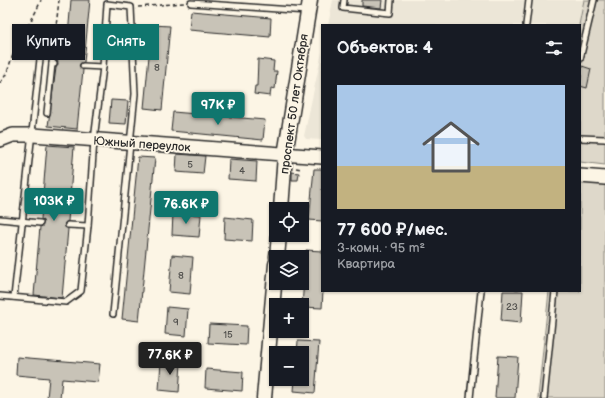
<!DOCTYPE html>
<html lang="ru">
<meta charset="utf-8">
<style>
:root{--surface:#171b24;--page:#20242c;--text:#f1f3f6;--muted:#9ea1a6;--accent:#0f766e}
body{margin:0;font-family:"Balsamiq Sans",sans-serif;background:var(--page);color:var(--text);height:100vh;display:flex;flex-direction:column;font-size:15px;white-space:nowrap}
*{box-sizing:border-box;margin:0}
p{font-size:13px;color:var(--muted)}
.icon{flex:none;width:22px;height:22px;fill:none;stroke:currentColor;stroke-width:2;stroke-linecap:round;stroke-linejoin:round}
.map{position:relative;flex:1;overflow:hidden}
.side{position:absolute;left:321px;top:24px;width:260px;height:268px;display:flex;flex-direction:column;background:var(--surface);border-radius:0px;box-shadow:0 1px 3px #0004}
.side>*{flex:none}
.hud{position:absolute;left:12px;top:24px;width:249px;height:36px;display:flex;gap:8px}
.controls{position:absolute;left:269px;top:202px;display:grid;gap:8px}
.controls a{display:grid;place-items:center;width:40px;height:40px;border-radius:0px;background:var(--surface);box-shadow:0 1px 3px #0004;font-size:20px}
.price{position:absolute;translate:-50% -34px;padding:0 9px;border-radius:4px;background:var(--accent);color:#fff;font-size:13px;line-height:26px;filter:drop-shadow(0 1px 2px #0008)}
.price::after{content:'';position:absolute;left:50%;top:24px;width:12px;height:9px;margin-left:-6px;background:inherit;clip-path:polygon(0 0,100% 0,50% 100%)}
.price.current{background:#222;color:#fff}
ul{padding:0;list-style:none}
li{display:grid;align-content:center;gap:8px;height:212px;padding:0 16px}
li span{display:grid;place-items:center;height:124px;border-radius:0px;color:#555}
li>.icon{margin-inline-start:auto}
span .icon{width:72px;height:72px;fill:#fffc;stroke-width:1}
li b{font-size:17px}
h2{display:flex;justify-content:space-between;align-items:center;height:48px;padding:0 16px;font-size:17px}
.chip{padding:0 14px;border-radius:0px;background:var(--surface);box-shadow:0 1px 3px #0004;font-size:14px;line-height:36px}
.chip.current{background:var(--accent);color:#fff}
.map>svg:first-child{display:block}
.built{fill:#ece6d7}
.green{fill:#ded8ca;stroke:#84827a}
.building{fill:#c8c3b7;stroke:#2b2b2b}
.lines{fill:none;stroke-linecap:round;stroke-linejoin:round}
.service-casing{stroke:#2b2b2b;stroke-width:8}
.tertiary-casing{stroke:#2b2b2b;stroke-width:16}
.secondary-casing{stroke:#2b2b2b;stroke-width:17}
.path{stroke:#2b2b2b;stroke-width:1.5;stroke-dasharray:4 3;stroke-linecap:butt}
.service{stroke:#fcf5e5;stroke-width:5}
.tertiary{stroke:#fcf5e5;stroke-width:13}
.secondary{stroke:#fcf5e5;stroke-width:14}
.labels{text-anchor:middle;stroke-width:3.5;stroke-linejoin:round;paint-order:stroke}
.number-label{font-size:10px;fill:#52514e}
.street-label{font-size:12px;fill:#2b2b2b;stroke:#fcf5e5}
</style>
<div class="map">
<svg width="605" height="398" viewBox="0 0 605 398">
<rect width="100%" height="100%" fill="#fcf5e5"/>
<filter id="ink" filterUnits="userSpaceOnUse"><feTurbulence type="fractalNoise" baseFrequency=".025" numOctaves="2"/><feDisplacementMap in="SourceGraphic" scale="8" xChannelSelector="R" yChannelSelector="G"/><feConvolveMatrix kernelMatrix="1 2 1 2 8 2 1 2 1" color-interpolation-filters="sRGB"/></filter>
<g filter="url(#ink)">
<g class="built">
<polygon points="333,0 362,0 362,7 381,9 382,0 584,0 579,25 328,25"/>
<polygon points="322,52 322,140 306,139 304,136"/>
</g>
<g class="green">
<polygon points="584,0 605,0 605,165 580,162 580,25 579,25"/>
<polygon points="580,183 605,185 605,398 538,398 549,291 580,291"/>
</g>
<g class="building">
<polygon points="71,0 90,0 84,62 79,65 83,70 77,129 48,126 56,68 58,64 56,47 67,48"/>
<polygon points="362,0 382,0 381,8 362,6"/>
<polygon points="191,11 271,18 270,37 189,30"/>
<polygon points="152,25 170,26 162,110 144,108"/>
<polygon points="258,59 274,61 273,71 277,71 275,89 271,88 270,96 254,94 255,86 257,86"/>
<polygon points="582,66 591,69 587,88 580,86"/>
<polygon points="111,100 128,101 126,124 109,123"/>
<polygon points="173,112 265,120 263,140 171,131"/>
<polygon points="47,145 74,147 68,221 64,224 68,229 62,298 34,295 40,227 44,223 41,219"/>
<polygon points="177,154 205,156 203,174 176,172"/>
<polygon points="138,157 155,158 139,321 122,319"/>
<polygon points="229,159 257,161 256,181 228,179"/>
<polygon points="314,169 322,169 322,221 309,220"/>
<polygon points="292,172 299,173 298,180 292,180"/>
<polygon points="173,213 201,215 199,237 172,235"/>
<polygon points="225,217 253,220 252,241 224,239"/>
<polygon points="306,250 322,251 323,291 322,308 302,307"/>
<polygon points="172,255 193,257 190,294 169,292"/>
<polygon points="503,291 523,291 521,323 501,321"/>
<polygon points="167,307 188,309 186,336 165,334"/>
<polygon points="209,324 247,326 246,345 208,343"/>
<polygon points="298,341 319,342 315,393 294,391 295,379 302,379 302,353 297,353"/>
<polygon points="498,356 518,357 515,398 495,398"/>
<polygon points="17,357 100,364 98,382 62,379 60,398 47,398 49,378 16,375"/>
<polygon points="161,361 181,363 179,392 159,390"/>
<polygon points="206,369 243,372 242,391 205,388"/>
</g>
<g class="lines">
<g class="service-casing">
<g id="service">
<polyline points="344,0 343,8 390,13 391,0"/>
<polyline points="191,3 307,11"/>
<polyline points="526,25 529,0"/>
<polyline points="580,59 594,0"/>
<polyline points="83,66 103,67"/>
<polyline points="47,113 52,64"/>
<polyline points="580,138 605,139"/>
<polyline points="0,219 40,223"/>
<polyline points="68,225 88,226"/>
<polyline points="0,296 66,302 81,291 88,226 94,140 103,67 107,4 131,7 135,94 113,314"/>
<polyline points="14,297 41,50 53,51 52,64 54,64"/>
<polyline points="470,398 481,291"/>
<polyline points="544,398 555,291"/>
</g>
</g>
<g class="tertiary-casing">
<g id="tertiary">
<polyline points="0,140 13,135 33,135 322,157"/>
<polyline points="580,176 605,178"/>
</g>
</g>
<g class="secondary-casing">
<g id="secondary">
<polyline points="281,209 285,155 310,0"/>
<polyline points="277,257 279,235"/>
<polyline points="264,398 276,264"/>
</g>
</g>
<g class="path">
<polyline points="138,7 184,3"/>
<polyline points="54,45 59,0"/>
<path d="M 0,83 C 10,71 8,65 14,53 C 22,34 33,20 41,0"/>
<polyline points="296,168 302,169"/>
</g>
<use href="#service" class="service"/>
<use href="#tertiary" class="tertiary"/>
<use href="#secondary" class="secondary"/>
</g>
</g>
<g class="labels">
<g class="number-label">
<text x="157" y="71">8</text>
<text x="190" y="168">5</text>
<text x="242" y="174">4</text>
<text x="181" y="279">8</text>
<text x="512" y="310">23</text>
<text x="176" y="325">9</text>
<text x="228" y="338">15</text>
</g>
<g class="street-label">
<text transform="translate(294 104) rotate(-82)" y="4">проспект 50 лет Октября</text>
<text transform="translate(142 144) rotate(4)" y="4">Южный переулок</text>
</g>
</g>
</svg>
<div class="controls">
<a><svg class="icon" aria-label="locate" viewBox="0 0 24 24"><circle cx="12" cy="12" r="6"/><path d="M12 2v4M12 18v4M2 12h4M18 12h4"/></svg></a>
<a><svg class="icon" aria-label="layers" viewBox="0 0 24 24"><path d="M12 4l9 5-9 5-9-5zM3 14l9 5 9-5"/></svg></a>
<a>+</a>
<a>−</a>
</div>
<b class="price" style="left:218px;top:126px">97K ₽</b>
<b class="price" style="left:54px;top:222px">103K ₽</b>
<b class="price" style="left:186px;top:225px">76.6K ₽</b>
<b class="price current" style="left:170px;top:376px">77.6K ₽</b>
<div class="hud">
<a class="chip">Купить</a>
<a class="chip current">Снять</a>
</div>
<section class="side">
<h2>Объектов: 4<svg class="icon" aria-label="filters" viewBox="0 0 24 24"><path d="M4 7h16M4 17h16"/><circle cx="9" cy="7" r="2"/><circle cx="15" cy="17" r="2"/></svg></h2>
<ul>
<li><span style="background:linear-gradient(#a9c7e8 65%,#c2b280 0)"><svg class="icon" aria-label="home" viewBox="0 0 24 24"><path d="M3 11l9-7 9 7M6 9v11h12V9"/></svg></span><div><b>77 600 ₽/мес.</b><p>3-комн. · 95 m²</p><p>Квартира</p></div></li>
</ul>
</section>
</div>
